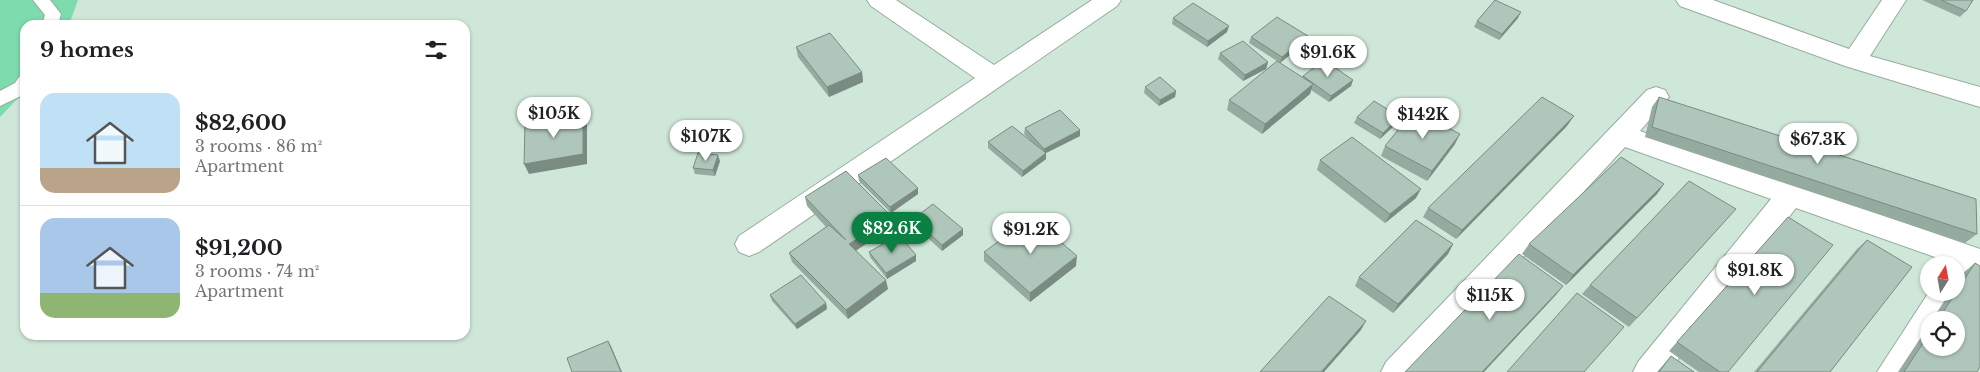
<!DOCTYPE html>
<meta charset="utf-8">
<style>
:root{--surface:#fff;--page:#f2f2f2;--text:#202124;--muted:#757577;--line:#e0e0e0;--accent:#0b8043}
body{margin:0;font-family:"Libre Baskerville",serif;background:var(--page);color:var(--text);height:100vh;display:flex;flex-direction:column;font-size:19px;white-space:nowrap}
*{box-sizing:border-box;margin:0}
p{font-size:16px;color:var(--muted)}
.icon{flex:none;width:28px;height:28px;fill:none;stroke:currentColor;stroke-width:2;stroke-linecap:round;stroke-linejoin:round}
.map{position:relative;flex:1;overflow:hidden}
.details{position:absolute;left:20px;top:20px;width:450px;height:320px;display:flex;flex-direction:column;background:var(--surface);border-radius:15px;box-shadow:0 1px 4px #0004}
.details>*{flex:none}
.needle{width:32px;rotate:11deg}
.fabs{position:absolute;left:1920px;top:256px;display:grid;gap:10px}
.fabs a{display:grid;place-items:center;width:45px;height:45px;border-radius:50%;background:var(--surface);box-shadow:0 1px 4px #0004;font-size:25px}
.price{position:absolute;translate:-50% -42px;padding:0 11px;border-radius:18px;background:#fff;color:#222;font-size:16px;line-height:32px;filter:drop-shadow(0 1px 2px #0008)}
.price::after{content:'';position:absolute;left:50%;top:30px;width:15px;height:11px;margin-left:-8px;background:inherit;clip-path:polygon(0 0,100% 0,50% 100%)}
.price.on{background:var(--accent);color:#fff}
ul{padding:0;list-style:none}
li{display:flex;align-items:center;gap:15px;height:125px;padding:0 20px}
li+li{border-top:1px solid var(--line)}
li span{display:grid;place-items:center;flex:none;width:140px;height:100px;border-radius:15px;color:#555}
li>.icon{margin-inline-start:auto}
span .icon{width:60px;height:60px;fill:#fffc;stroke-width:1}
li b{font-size:21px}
h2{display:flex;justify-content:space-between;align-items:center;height:60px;padding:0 20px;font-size:21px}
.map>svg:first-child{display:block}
.green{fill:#7edbae}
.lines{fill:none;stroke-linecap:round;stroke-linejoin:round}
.lane-casing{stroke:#95ac9f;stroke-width:2}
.street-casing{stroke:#95ac9f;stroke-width:2}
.lane{fill:#fff;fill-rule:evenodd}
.street{fill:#fff;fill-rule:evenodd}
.wall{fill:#96aba0}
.shaded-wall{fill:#7a8b82}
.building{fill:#afc7ba;stroke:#7a8b82}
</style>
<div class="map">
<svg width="1980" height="372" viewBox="0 0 1980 372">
<rect width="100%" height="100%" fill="#cfe7d9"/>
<polygon class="green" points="0,0 78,0 69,25 25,25 25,91 0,117"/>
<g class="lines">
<g class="lane-casing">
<g id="lane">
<polygon points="33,0 50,0 61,14 58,25 42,25 45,15"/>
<polygon points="25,75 25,94 0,106 0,91 15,83 19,77"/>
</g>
</g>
<g class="street-casing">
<g id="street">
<polygon points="867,0 896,0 994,65 1092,0 1121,0 1117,6 759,252 749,256 739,252 735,244 739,236 975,78 871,6"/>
<polygon points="1676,0 1713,0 1849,49 1882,0 1906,0 1870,56 1980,87 1980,107 1845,66 1680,6"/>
<polygon points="1656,87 1665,90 1669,97 1640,131 1980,249 1980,273 1975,271 1966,285 1958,288 1960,292 1943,320 1929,320 1929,343 1910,372 1877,372 1929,292 1956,292 1956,265 1947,265 1949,262 1796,208 1668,372 1633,372 1638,362 1771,199 1625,147 1417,372 1381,372 1386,362 1647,90"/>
</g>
</g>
<use href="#lane" class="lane"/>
<use href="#street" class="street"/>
</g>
<g class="wall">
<polygon points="1922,0 1973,0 1966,11 1960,17"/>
<polygon points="1173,18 1227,32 1207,47 1172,24"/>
<polygon points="1518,18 1499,40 1474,27 1477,21"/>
<polygon points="1308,36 1306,42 1280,63 1249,43 1251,37"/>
<polygon points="796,47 862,72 863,82 829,97 798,57"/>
<polygon points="1220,53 1268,62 1266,69 1243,81 1218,59"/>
<polygon points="1303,76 1353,80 1351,86 1329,102 1311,90 1310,94 1262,134 1227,110 1229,100 1302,77"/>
<polygon points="1145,87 1176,91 1175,97 1159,106 1144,93"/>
<polygon points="1659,97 1977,234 1965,243 1645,137 1652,107"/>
<polygon points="1357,117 1400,117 1397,123 1380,139 1354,123"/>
<polygon points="1567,126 1456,239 1423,217 1428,208"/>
<polygon points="1025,128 1080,136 1046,153 1046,159 1022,177 988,148 988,142 1030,140 1024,134"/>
<polygon points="1455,144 1427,181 1381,156 1385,146"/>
<polygon points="1320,160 1416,198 1385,223 1317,170"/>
<polygon points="720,161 715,176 695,174 693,168"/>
<polygon points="858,175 918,188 918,194 891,213 859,181"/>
<polygon points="1664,184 1657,194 1566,285 1522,254 1529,244"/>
<polygon points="805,197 893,226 856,250 888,289 848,319 792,262 789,253 826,227 807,206"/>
<polygon points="1736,209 1629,327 1582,294 1590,285"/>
<polygon points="1788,217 1728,372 1699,372 1669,351"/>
<polygon points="913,219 963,235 942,251 914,225"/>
<polygon points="1867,240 1830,372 1754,372 1857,249"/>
<polygon points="1453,244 1448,254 1393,313 1355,286 1359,277"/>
<polygon points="869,252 916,261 887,279 870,257"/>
<polygon points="984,252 1076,266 1030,302 984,261"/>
<polygon points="1975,263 1977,372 1898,372 1929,325 1929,348 1956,320 1932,320 1950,292 1956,292 1956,283 1963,273"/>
<polygon points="770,295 826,303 827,309 797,329 772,301"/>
<polygon points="1671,356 1694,372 1657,372"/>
</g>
<g class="shaded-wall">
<polygon points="1521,12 1518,18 1499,40 1502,34"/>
<polygon points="1229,26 1227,32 1207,47 1208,41"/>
<polygon points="1308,36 1306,42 1280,63 1282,57"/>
<polygon points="1268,62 1266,69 1243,81 1245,75"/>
<polygon points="862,72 863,82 829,97 827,87"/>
<polygon points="1353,80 1351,86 1329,102 1331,96"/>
<polygon points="1313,84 1310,94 1262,134 1265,124"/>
<polygon points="1176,91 1175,97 1159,106 1160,100"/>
<polygon points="583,115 587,125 587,164 529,174 524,164"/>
<polygon points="1574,116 1567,126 1456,239 1462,230"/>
<polygon points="1400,117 1397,123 1380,139 1383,133"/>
<polygon points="1080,130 1080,136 1046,153 1046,159 1022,177 1023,171 1044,155 1044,149"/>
<polygon points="1460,134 1455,144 1427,181 1432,171"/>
<polygon points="718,155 720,161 715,176 713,170"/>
<polygon points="1664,184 1657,194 1566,285 1573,275"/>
<polygon points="918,188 918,194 891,213 890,207"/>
<polygon points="1421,189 1416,198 1385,223 1390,214"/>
<polygon points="892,217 893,226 851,254 849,244"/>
<polygon points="963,229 963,235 942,251 942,245"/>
<polygon points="1453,244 1448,254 1393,313 1398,304"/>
<polygon points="916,255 916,261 887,279 886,273"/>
<polygon points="1077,256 1076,266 1030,302 1030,293"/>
<polygon points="886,280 888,289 848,319 846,310"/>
<polygon points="1563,286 1556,295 1484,372 1482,372"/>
<polygon points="826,303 827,309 797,329 795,324"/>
<polygon points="1366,321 1361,330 1324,372 1321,372"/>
<polygon points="608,341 611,346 622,372 621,372"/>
</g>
<g class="building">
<polygon points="1495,0 1521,12 1502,34 1477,21"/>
<polygon points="1941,0 1973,0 1966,11"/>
<polygon points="1193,3 1229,26 1208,41 1173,18"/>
<polygon points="1277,17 1308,36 1282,57 1251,37"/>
<polygon points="830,33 862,72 827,87 796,47"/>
<polygon points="1243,41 1268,62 1245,75 1220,53"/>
<polygon points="1324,60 1353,80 1331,96 1303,76"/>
<polygon points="1277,61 1313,84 1265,124 1229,100"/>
<polygon points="1160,77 1176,91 1160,100 1145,87"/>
<polygon points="1542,97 1574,116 1462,230 1428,208"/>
<polygon points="1659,97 1976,199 1977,234 1652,127"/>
<polygon points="1374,101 1400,117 1383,133 1357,117"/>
<polygon points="1060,110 1080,130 1044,149 1025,128"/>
<polygon points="1414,110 1460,134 1432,171 1385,146"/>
<polygon points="583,115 583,154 524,164 525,124"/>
<polygon points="1012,126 1046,153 1023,171 988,142"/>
<polygon points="1352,137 1421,189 1390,214 1320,160"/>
<polygon points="698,153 718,155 713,170 693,168"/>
<polygon points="1621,157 1664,184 1573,275 1529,244"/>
<polygon points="886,158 918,188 890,207 858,175"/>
<polygon points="846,171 892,217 849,244 886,280 846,310 789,253 829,225 846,240 805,197"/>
<polygon points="1689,181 1736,209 1637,318 1590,285"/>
<polygon points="933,204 963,229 942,245 913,219"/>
<polygon points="1032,217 1077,256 1030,293 984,252"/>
<polygon points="1788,217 1833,245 1728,372 1720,372 1677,342"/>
<polygon points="1416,220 1453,244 1398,304 1359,277"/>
<polygon points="899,235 916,255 886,273 869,252"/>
<polygon points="1867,240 1912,267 1830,372 1757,372"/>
<polygon points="1519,254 1563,286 1482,372 1405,372"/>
<polygon points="1975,263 1980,266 1980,367 1977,372 1904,372 1929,334 1929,348 1956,348 1956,320 1938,320"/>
<polygon points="801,275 826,303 795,324 770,295"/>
<polygon points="1577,293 1624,327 1584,372 1507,372"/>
<polygon points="1329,296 1366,321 1321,372 1260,372"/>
<polygon points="608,341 621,372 572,372 567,358"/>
<polygon points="1671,356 1694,372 1659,372"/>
</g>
</svg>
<div class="fabs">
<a><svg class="needle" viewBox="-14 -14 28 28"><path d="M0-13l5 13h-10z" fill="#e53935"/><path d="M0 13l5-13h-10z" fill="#757577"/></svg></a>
<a><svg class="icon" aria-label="locate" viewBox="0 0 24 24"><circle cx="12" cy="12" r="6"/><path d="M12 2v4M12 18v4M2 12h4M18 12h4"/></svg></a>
</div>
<b class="price" style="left:1328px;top:78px">$91.6K</b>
<b class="price" style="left:554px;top:139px">$105K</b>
<b class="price" style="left:1423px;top:140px">$142K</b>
<b class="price" style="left:706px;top:162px">$107K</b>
<b class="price" style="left:1818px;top:165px">$67.3K</b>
<b class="price on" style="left:892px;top:254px">$82.6K</b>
<b class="price" style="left:1031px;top:255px">$91.2K</b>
<b class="price" style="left:1755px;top:296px">$91.8K</b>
<b class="price" style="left:1490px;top:321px">$115K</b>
<section class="details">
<h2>9 homes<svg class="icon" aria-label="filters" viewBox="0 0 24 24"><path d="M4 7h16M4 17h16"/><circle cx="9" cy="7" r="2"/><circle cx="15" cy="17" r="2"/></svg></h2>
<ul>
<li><span style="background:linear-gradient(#bfe0f5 75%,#b9a48a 0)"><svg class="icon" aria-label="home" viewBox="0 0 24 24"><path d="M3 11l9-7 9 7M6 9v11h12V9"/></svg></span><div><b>$82,600</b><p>3 rooms · 86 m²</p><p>Apartment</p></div></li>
<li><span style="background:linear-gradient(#a9c7e8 75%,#8fb573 0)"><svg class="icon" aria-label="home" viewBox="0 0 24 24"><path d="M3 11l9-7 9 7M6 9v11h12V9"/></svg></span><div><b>$91,200</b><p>3 rooms · 74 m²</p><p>Apartment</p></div></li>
</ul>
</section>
</div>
